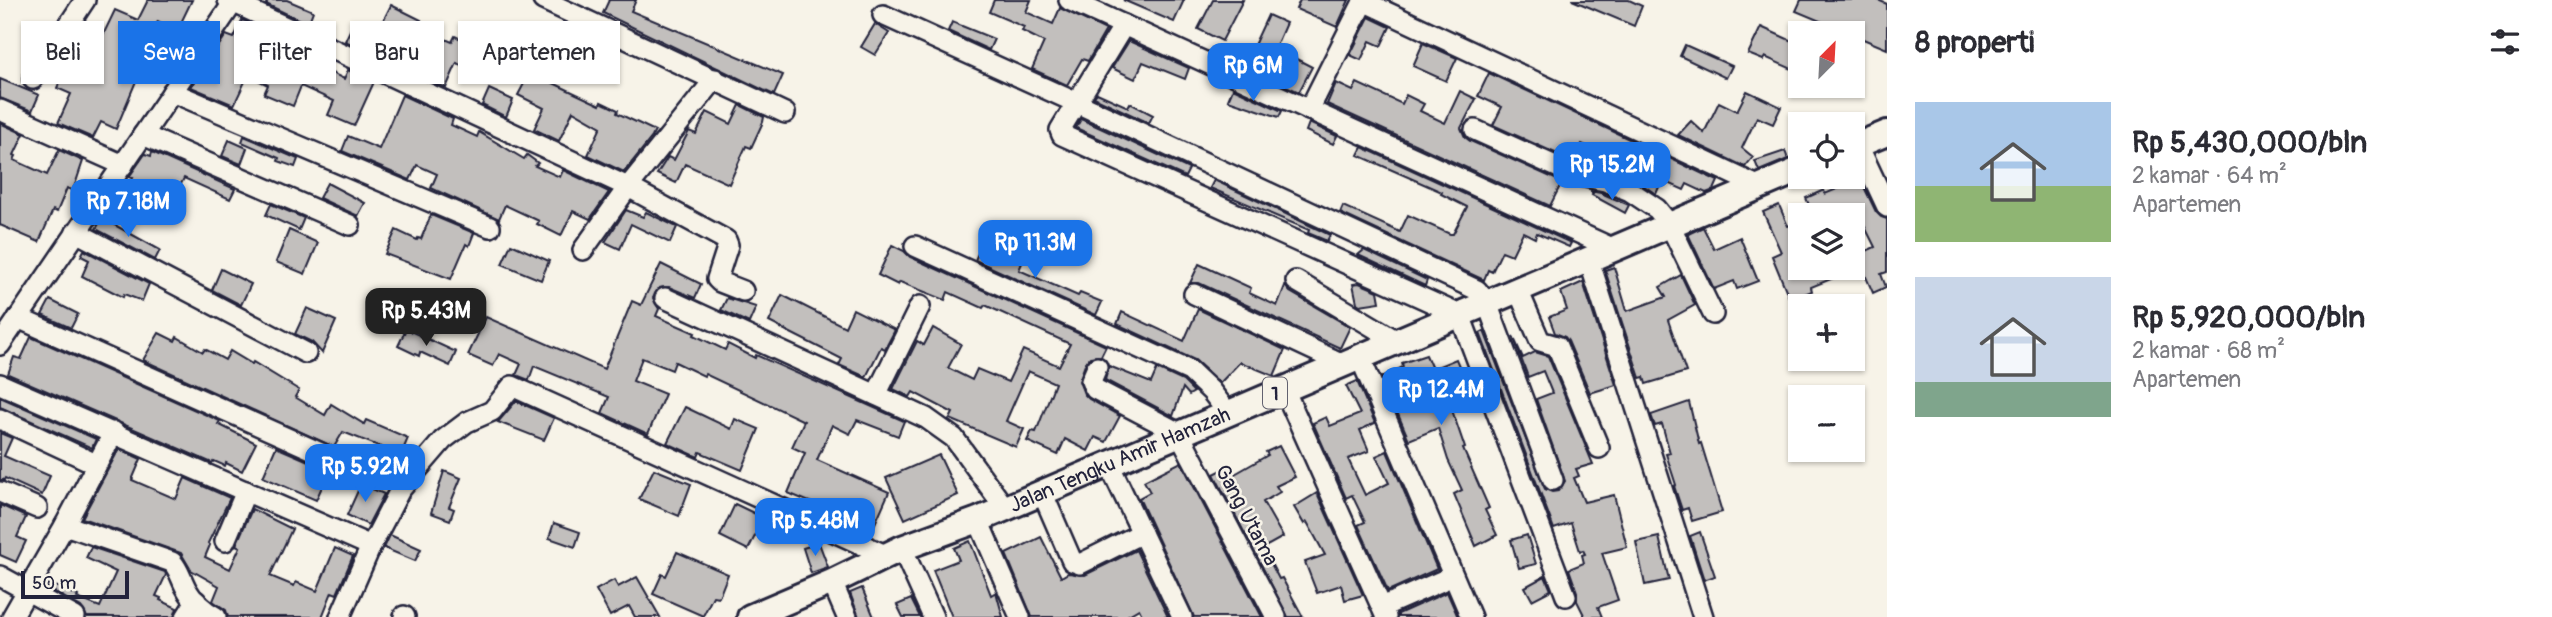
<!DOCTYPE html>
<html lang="id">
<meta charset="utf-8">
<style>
:root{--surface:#fff;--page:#f7f7f7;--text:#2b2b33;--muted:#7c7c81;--accent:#1a73e8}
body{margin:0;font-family:Pangolin,sans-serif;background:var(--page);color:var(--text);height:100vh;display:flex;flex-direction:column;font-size:26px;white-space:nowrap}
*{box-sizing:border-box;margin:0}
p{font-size:23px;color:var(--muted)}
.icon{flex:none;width:38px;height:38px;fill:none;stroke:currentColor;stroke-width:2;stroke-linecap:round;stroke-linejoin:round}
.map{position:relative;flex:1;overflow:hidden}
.panel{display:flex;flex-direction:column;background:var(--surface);width:665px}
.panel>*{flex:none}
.banner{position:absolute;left:21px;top:21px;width:665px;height:63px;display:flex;gap:14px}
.needle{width:46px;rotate:24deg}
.tools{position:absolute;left:1788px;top:21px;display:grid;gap:14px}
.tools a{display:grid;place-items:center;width:77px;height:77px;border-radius:0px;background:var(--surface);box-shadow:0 2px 5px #0004;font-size:35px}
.scale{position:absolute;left:21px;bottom:18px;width:108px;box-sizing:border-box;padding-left:7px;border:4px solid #22223b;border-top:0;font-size:19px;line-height:24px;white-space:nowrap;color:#22223b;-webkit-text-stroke:5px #f7f3e8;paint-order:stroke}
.price{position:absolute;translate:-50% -60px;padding:0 16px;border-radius:14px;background:var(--accent);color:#fff;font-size:23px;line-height:46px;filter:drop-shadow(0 2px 4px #0008)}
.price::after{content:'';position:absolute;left:50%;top:42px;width:21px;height:16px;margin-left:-10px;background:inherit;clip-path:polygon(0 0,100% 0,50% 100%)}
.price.on{background:#222;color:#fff}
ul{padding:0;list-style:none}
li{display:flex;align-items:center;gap:21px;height:175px;padding:0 28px}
li span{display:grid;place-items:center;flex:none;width:196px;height:140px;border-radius:0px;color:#555}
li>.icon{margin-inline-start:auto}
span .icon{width:84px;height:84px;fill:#fffc;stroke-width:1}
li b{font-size:30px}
h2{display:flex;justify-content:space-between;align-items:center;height:84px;padding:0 28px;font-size:30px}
.chip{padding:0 24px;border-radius:0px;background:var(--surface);box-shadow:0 2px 5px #0004;font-size:24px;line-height:63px}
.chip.on{background:var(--accent);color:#fff}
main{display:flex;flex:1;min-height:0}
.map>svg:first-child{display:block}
.building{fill:#c2bfbd;stroke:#22223b;stroke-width:2}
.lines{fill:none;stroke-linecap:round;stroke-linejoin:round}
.minor-casing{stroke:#22223b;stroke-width:24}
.major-casing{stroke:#22223b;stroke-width:30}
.minor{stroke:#f7f3e8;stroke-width:19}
.major{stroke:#f7f3e8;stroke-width:24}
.labels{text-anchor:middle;stroke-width:5;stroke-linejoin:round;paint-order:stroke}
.shield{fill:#f7f3e8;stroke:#62616f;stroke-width:2}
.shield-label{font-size:19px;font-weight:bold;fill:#22223b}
.street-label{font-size:21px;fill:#22223b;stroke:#f7f3e8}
</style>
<main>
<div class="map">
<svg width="1887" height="617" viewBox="0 0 1887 617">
<rect width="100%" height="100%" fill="#f7f3e8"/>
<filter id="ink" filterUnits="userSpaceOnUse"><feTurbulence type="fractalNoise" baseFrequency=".0143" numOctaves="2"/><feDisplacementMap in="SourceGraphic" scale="14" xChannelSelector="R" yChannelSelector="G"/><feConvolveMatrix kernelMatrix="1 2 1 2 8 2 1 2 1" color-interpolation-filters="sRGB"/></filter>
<g filter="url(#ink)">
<g class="building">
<polygon points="148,0 192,0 177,31 158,21 143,53 147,55 116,129 101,122 93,138 58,123 71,94 57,88 63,74 53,71 84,24 104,33 115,10 138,20"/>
<polygon points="268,0 287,0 313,11 308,24 266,4"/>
<polygon points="609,0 636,0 631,11 783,75 774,95 603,13"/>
<polygon points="994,0 1031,0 1026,12 1053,24 1060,8 1106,30 1088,61 1082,59 1067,85 1032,69 1044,42 1022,31 1024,27 989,12"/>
<polygon points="1123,0 1184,0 1174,22"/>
<polygon points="1213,0 1243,0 1222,41 1198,29"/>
<polygon points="1300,0 1349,0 1337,27 1296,9"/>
<polygon points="1572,0 1629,0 1642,6 1634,26"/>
<polygon points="1801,0 1878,0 1887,4 1887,49 1796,11"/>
<polygon points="391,5 421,20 418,27 452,42 455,36 472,44 470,49 504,65 498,78 464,61 462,66 457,63 446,88 345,41 352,26 375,37"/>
<polygon points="1268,15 1286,23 1275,48 1312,67 1299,92 1273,80 1278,72 1248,58"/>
<polygon points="1369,17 1390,27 1381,46 1370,41 1361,60 1350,55"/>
<polygon points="242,20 271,33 263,51 285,62 292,45 312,54 309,62 344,79 348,70 374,82 354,126 328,115 334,101 301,86 293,106 264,94 268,85 248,75 234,105 191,87 226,35 234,38"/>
<polygon points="952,22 994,39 989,50 948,31"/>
<polygon points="875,24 889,33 875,55 861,47"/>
<polygon points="1761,27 1801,45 1801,73 1765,57 1763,60 1748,54"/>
<polygon points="1129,41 1189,68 1185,79 1143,62 1135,79 1112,68"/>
<polygon points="1423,43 1457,58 1446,81 1413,66"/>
<polygon points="1685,45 1732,66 1726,78 1680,56"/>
<polygon points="530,72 600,105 601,102 618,110 617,113 655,131 652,137 624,172 588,155 601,127 573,111 559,141 534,129 544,108 518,95"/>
<polygon points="1489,73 1718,181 1714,190 1706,193 1687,184 1684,190 1662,180 1656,194 1635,180 1601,168 1607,155 1582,144 1573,161 1493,125 1502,107 1478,96"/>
<polygon points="0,79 39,95 32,111 0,98"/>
<polygon points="1336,83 1353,91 1357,83 1402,104 1406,95 1424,104 1420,111 1445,123 1460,91 1476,99 1461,128 1465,137 1470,141 1562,182 1550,206 1327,104"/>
<polygon points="1233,88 1282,111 1279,117 1228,100"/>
<polygon points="489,89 513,100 506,117 482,105"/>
<polygon points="1747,91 1781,107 1773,124 1757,117 1742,148 1753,157 1745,167 1678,135 1691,121 1704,133 1719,102 1737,111"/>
<polygon points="1097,93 1128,107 1130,103 1153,115 1149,123 1094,97"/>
<polygon points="402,95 453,119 451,125 477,137 479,132 524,159 527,155 538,163 535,166 560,177 563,170 609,192 590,219 573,211 561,236 537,224 539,221 505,205 499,219 431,188 437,174 417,165 410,180 342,151 348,136 379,149"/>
<polygon points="740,105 764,117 763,122 751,148 746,146 729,184 685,164 676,183 657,174 668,157 674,160 689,131 696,134 707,112 731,124"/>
<polygon points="1081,119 1189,169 1185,177 1076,128"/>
<polygon points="0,123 24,134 14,155 16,156 14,160 47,175 59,150 83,161 73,191 67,188 57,212 53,210 39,242 0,225"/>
<polygon points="1309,123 1337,136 1333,144 1306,131"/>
<polygon points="244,136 298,159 295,167 278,161 279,158 242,142"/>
<polygon points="229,140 247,148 241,164 222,156"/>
<polygon points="1362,147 1571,243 1569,247 1537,233 1535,238 1523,232 1512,255 1502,251 1492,272 1488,270 1484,280 1340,213 1343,206 1400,232 1408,215 1450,234 1453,234 1467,207 1441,194 1442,192 1358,155"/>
<polygon points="1785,151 1788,159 1759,171 1755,161"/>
<polygon points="152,152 235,189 230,199 184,178 164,218 123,199 133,178 129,177 145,154 151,156"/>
<polygon points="1853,164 1876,212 1881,217 1887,219 1887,272 1881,274 1886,287 1873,293 1863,270 1853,274 1853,270 1811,287 1812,291 1790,300 1772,256 1781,252 1763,212 1779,205 1788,226 1801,221 1801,268 1853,268 1853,257 1875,247 1865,227 1853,232 1853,215 1813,215 1806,198 1824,190 1825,194 1849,184 1846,177 1853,177"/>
<polygon points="1214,180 1330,235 1327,241 1308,233 1309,230 1210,188"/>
<polygon points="327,183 365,203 358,216 319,198"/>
<polygon points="1590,191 1601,193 1629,205 1625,213 1592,195 1593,193"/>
<polygon points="271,204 304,218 299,230 266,215"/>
<polygon points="626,210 643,217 646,212 677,227 670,243 631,224 620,249 605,242"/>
<polygon points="431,215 474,233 469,246 466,244 451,279 385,254 396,230 417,240 418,238 421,239"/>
<polygon points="102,218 160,250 155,260 96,229"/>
<polygon points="1703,227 1714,249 1740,237 1758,281 1737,289 1734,281 1714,289 1688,234"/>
<polygon points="289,230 318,243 305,274 276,262"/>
<polygon points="511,244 549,261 541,280 502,264"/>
<polygon points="892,245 904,251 910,257 1106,346 1101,356 1090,357 1086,362 1079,381 1084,394 1089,399 1120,416 1106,442 1095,437 1088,451 1065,439 1058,455 1027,441 1032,431 1036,432 1055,383 1028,371 1006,421 1024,429 1016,447 950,419 953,413 913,392 910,397 893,389 917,341 924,345 933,328 961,344 948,368 972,380 977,369 1008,382 1023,350 1059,366 1070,344 985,305 983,308 948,292 945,300 900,282 898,285 878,275"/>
<polygon points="981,246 1022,263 1019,270 1078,296 1080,293 1102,302 1096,315 975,260"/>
<polygon points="84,250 149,284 142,301 124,294 123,297 82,276 89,260 81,256"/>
<polygon points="1364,250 1427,280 1425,286 1358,255"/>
<polygon points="661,264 701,284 695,298 669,287 659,288 653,298 659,309 656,316 695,333 694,335 725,350 728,344 755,358 756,355 904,421 898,436 857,420 850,434 832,425 817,460 889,492 870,535 810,508 812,503 788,493 805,453 792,447 804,421 705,374 704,376 675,362 672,370 642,358 633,381 665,394 648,434 602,413 609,397 534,366 529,380 516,375 521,364 499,354 493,366 468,355 486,317 604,369 632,301 641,305"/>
<polygon points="1199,264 1251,288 1249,293 1277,306 1285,286 1290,292 1350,327 1340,348 1199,283 1190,283"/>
<polygon points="1614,267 1627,311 1666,297 1660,287 1681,275 1695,305 1668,320 1686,372 1646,384 1644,377 1640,378 1605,270"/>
<polygon points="221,269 251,284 241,305 212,290"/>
<polygon points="1583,282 1616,385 1590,393 1568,341 1565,337 1555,333 1549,317 1567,310 1561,292"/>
<polygon points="1359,283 1378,291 1380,302 1360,305 1357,303 1353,284"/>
<polygon points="782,295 845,327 853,309 895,330 885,349 881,347 866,377 839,365 842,359 769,322"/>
<polygon points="727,298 756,307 749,323 721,310"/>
<polygon points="50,300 78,314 71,328 42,315"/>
<polygon points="307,308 336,321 322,353 312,342 295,334"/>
<polygon points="1198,309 1285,350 1274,376 1240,362 1220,383 1195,360 1117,324 1122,312 1184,341"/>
<polygon points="406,329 456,352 450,366 420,352 419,356 398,346"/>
<polygon points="1484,331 1545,489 1552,492 1558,491 1565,481 1536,399 1552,393 1543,371 1528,377 1513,336 1523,358 1535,352 1548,356 1593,464 1576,469 1579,476 1574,478 1584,502 1614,495 1627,547 1602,553 1618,600 1598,607 1602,617 1585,617 1577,601 1577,592 1569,569 1584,563 1582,555 1585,554 1583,550 1580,551 1571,523 1554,529 1480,333"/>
<polygon points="159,333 175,341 177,337 203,352 205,349 225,360 230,351 252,364 253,362 299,390 295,397 325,415 331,404 364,424 366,420 408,438 401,455 343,432 334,447 143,360"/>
<polygon points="31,337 220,421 218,424 256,443 242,471 226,463 225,466 214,461 212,463 8,374 14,357 21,359"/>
<polygon points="1426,355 1432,369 1456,359 1474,401 1452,410 1465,448 1463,449 1489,508 1485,510 1497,535 1476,546 1454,494 1462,490 1448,460 1438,428 1409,440 1382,377 1403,367 1402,363"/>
<polygon points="1109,366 1151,383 1157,369 1183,381 1194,392 1189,395 1183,388 1173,416 1105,380"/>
<polygon points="1357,381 1375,423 1360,430 1369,451 1348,459 1365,495 1389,483 1376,456 1387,451 1437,569 1388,591 1358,525 1365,522 1352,495 1346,498 1313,423 1326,417 1330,426 1360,414 1346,386"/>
<polygon points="0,397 96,439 92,448 0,407"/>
<polygon points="516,401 554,418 544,440 498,422"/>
<polygon points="1689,402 1699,444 1701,443 1722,512 1692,521 1688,508 1682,510 1674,486 1676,485 1666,454 1670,453 1662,424 1655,426 1651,415"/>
<polygon points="685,407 731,429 735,419 759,429 742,470 700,452 698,457 667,443"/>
<polygon points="0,433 12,438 4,456 50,476 42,495 5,478 4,480 0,480"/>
<polygon points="1279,446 1295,477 1276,486 1280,492 1263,502 1283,537 1263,548 1279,579 1282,578 1303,617 1288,617 1214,474 1228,467 1233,475 1268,455 1266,452"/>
<polygon points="276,447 320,466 331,467 316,500 263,477"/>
<polygon points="119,449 141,459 132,480 176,499 185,478 230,498 208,543 210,545 205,557 230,569 240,547 236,545 252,509 292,529 270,576 294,586 296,582 317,591 335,548 353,556 337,594 332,592 322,617 228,617 226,610 213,601 219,586 191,570 181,553 82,518"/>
<polygon points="939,455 958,495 905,519 886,478"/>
<polygon points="1181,462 1262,617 1194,617 1139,498 1150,492 1144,481"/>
<polygon points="654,469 691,484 679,516 639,499"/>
<polygon points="444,471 461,478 449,507 454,509 450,520 431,513"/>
<polygon points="361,484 384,494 368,525 347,515"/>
<polygon points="1317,493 1363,595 1345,600 1341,585 1317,593 1305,562 1325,555 1307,522 1304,524 1294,507"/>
<polygon points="735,504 764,518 748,550 720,536"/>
<polygon points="0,505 26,517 17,537 26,541 16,562 0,555"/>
<polygon points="554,523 580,532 575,547 549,538"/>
<polygon points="1700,532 1715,576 1704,580 1690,536"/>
<polygon points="390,535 421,549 415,561 384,548"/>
<polygon points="1527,535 1536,564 1519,568 1511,540"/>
<polygon points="1041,537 1061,577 1068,573 1085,575 1136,550 1168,617 1143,617 1139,609 1125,617 1032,617 1006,554"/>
<polygon points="1659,537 1669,580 1645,585 1636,542"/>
<polygon points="970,541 991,595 996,592 1003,617 952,617 933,570 959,560 954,548"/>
<polygon points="819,543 828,567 811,573 803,548"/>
<polygon points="91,547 165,572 166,575 156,596 161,598 160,600 177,608 174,617 87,617 81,607 46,587 48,584 64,589 78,596 77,598 100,607 116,572 86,558"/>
<polygon points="677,552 728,574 719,597 713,596 703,616 653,594 662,574 666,576"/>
<polygon points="1545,576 1551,590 1532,600 1525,587"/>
<polygon points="637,577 660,617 635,617 629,606 610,616 596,590 614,580 618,587"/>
<polygon points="862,588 874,617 859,617 850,593"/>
<polygon points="1447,592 1458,617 1398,617 1398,614"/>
<polygon points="911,599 920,617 903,617 897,605"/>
</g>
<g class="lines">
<g class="minor-casing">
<g id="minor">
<polyline points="228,0 628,187 726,240 728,245 717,279 720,282 743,291"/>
<polyline points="543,0 785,113"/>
<polyline points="1069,0 1614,249"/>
<polyline points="1363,1 1760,187"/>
<polyline points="883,15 1077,103 1477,290 1487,303 1553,480"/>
<polyline points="1124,25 1060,130 1062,135 1460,315 1566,596"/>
<polyline points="33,79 85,0"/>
<polyline points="172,92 490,227"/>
<polyline points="0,110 123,165"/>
<polyline points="1309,110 1364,0"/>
<polyline points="1475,130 1575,175 1605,181 1630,191 1657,209 1670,225 1713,314"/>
<polyline points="143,135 350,225"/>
<polyline points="1858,145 1887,207"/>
<polyline points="76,232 306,353"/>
<polyline points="915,246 1190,371 1211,391 1228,413"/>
<polyline points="583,250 628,187 715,79"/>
<polyline points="1589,260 1703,617"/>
<polyline points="1296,281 1397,341"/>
<polyline points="1518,290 1540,341 1557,346 1599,448"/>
<polyline points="1194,294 1343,364"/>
<polyline points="665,298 926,418 954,438 1005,508"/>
<polyline points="18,318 325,455"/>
<polyline points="0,345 235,0"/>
<polyline points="1360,357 1471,617"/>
<polyline points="1097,367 1091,381 1095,389 1179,433 1276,617"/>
<polyline points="0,384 371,546"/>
<polyline points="1284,389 1386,617"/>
<polyline points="876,395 920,306"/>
<polyline points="0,419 96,464"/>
<polyline points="1109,464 1182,617"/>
<polyline points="0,492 37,508"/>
<polyline points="1042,492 1072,561 1080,564 1142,533"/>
<polyline points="978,520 1020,617"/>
<path d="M 65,525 L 172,562 C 179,569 181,579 186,588 C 192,600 204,611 216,617"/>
<polyline points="225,541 246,491"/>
<polyline points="902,548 933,617"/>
<polyline points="0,576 75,617"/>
<polyline points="832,582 847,617"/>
<polyline points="1382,607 1453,576"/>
<polyline points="404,616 405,617"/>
<polyline points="12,617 65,525 114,432"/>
<polyline points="186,617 196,601"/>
<polyline points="340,617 371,546 400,490 443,440 467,422 492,411 512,386 885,555"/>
</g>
</g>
<g class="major-casing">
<g id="major">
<polyline points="1853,147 1887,133"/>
<path id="s1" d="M 750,617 L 832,582 L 902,548 L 978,520 L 1801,169"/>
</g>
</g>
<use href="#minor" class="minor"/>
<use href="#major" class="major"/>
</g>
</g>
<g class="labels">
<rect class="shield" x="1263" y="377.5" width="24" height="31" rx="5"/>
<g class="shield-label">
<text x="1275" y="400">1</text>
</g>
<g class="street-label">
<text dy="7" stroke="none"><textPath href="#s1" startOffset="402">Jalan Tengku Amir Hamzah</textPath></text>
<text transform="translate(1247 515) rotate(62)" y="7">Gang Utama</text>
</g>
</g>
</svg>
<div class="tools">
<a><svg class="needle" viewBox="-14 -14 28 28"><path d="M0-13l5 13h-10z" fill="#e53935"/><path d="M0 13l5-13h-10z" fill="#7c7c81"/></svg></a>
<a><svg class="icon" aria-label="locate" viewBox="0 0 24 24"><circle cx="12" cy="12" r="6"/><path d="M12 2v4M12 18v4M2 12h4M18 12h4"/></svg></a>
<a><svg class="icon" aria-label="layers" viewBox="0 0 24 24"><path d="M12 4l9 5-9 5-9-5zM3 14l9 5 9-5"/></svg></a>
<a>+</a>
<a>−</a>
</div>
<div class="scale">50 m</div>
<b class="price" style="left:1253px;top:103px">Rp 6M</b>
<b class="price" style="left:1612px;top:202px">Rp 15.2M</b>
<b class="price" style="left:128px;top:239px">Rp 7.18M</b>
<b class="price" style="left:1035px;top:280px">Rp 11.3M</b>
<b class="price on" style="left:426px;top:348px">Rp 5.43M</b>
<b class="price" style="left:1441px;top:427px">Rp 12.4M</b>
<b class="price" style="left:365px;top:504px">Rp 5.92M</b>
<b class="price" style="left:815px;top:558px">Rp 5.48M</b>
<div class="banner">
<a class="chip">Beli</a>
<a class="chip on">Sewa</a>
<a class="chip">Filter</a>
<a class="chip">Baru</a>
<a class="chip">Apartemen</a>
</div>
</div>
<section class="panel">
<h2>8 properti<svg class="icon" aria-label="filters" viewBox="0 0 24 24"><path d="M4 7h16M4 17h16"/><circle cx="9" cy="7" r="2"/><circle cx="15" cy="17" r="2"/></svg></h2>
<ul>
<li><span style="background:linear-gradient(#a9c7e8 60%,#8fb573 0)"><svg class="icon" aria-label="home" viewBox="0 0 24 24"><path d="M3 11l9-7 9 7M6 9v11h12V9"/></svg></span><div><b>Rp 5,430,000/bln</b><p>2 kamar · 64 m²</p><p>Apartemen</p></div></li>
<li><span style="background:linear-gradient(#c9d6e8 75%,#7fa58c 0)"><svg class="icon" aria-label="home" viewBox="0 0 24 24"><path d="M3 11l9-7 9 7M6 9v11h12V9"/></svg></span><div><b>Rp 5,920,000/bln</b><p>2 kamar · 68 m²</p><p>Apartemen</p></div></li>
</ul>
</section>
</main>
